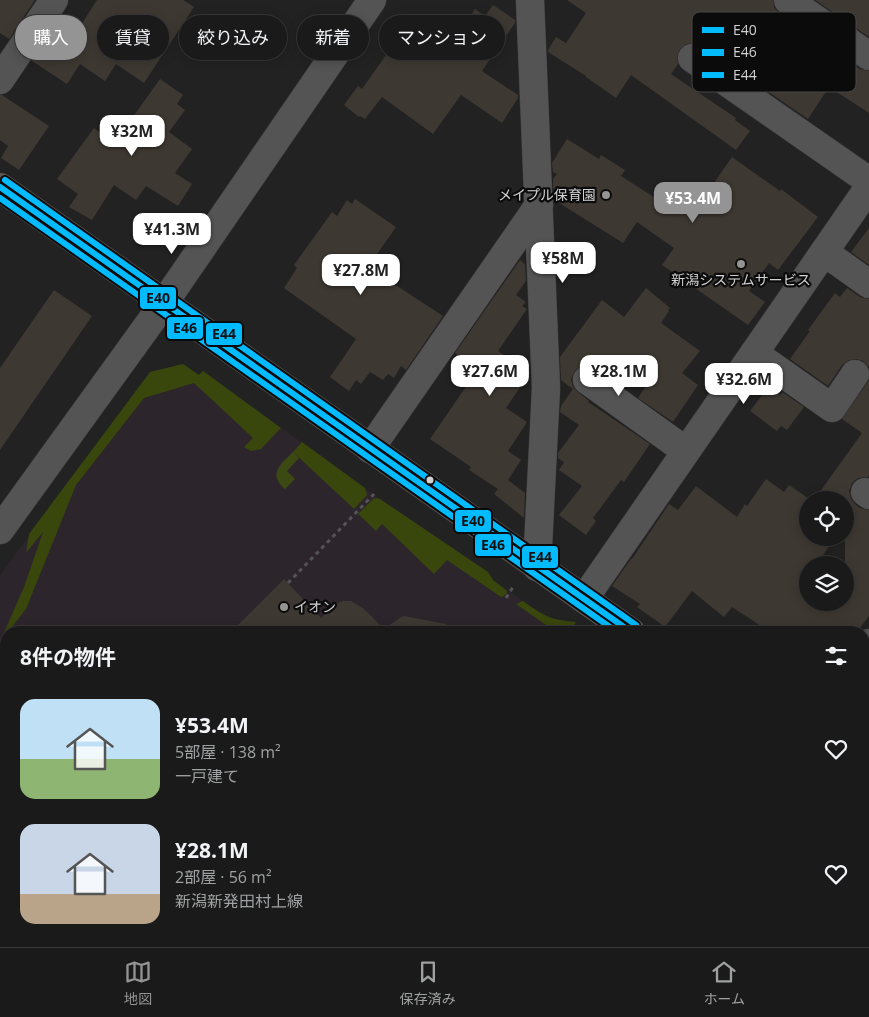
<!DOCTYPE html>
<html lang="ja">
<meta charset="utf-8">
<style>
:root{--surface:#1a1a1a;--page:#272727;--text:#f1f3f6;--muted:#9fa1a2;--line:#383839;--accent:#949494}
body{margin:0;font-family:"Open Sans","Noto Sans JP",sans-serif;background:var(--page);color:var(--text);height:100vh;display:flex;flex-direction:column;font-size:19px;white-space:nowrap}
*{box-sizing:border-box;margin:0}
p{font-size:16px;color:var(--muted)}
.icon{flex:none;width:28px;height:28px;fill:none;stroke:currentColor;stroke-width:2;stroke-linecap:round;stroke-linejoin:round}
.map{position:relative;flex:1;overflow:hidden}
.sheet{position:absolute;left:0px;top:626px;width:870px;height:321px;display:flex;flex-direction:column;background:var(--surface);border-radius:20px 20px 0 0;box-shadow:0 2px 12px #0003,0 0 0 1px var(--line)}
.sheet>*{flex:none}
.guide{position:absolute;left:15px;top:15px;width:500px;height:45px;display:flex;gap:10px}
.fabs{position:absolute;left:799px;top:491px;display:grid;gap:10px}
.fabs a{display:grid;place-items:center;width:55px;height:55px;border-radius:50%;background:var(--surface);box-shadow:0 2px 12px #0003,0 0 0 1px var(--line);font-size:25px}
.price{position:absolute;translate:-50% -42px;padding:0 11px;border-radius:10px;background:#fff;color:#222;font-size:16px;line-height:32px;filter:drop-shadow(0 1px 2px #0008)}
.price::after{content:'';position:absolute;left:50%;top:30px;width:15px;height:11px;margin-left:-8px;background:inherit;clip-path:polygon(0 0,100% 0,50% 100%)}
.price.selected{background:var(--accent);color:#fff}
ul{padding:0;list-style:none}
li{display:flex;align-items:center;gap:15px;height:125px;padding:0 20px}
li span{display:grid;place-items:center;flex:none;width:140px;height:100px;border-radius:15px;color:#555}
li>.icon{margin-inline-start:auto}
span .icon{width:60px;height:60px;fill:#fffc;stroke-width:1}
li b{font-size:21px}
h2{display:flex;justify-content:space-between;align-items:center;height:60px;padding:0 20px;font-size:21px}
.pill{padding:0 18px;border-radius:22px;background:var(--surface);box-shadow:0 2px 12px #0003,0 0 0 1px var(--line);font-size:18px;line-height:45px}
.pill.selected{background:var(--accent);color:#fff}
.dock{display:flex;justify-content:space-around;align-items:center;height:70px;border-top:1px solid var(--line);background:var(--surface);font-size:14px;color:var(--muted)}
.dock a{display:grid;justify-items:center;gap:2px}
.dock .selected{color:var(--accent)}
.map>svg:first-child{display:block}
.built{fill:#2c252c}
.green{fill:#3c4913}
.forest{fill:#39460c}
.building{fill:#3e3832}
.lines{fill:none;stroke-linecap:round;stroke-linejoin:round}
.minor-casing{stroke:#3f3e3f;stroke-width:29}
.major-casing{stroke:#3f3e3f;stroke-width:29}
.path{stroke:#545454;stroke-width:3;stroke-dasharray:4 4;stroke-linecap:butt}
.minor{stroke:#555455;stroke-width:28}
.major{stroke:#5e5752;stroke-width:28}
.bus-1-casing{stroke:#0c0b0c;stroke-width:10}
.bus-2-casing{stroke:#0c0b0c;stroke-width:10}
.bus-3-casing{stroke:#0c0b0c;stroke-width:10}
.bus-1{stroke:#0bf;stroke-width:6}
.bus-2{stroke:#0bf;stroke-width:6}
.bus-3{stroke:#0bf;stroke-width:6}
.poi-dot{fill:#949494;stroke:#0c0b0c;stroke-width:2}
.bus-dot{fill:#d2d1d2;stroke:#0c0b0c;stroke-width:2}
.labels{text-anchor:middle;stroke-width:4.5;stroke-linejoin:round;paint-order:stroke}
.poi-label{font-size:14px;fill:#d2d1d2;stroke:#0c0b0c;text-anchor:end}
.key{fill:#0c0b0c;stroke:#474647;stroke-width:1}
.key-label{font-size:14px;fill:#d2d1d2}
.line-badge{stroke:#0c0b0c;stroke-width:2}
.pale-badge-label{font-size:14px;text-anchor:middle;font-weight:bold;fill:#111}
</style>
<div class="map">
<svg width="869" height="947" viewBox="0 0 869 947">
<rect width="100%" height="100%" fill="#222"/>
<g class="built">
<polygon points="183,364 199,375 203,371 380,499 488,572 493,580 545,616 554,619 576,622 569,632 6,632 6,941 401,941 394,947 0,947 0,575 150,372"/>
<polygon points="864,810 869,814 869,947 433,947 439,941 864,941"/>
</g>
<path class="green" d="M 293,452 L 299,458 L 287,471 L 295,479 L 285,489 C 282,487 279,483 277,479 C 274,468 286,459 293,452 Z"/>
<g class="forest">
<polygon points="183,364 199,375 203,371 281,428 261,449 251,451 244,447 253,438 194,383 144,398 76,485 26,609 8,632 6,632 6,635 0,642 24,587 43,532 26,553 29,534 150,372"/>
<polygon points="302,442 365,488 367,495 354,509 293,452"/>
<path d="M 377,498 L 380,499 L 488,572 L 493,580 L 506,590 C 508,594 505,596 501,597 L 447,560 L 434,574 L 382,524 L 376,531 L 358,514 L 373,499 Z"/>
<path d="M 523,601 C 544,616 550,620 576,622 L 569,632 L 556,632 L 516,604 Z"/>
</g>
<g class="building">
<polygon points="0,0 35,0 9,39 0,33"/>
<polygon points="97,0 183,0 194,7 144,83 116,64 105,81 80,64 67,84 32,61 44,42 55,50 75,21 81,25"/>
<polygon points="567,0 773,0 774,7 779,13 860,69 869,71 869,113 829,87 808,119 732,67 736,60 699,35 694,43 686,44 680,49 677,56 678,64 671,74 736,118 735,120 750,131 736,150 631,75 616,98 586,77 586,76 548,52 548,50 556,37 566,43 586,13"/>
<polygon points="815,0 869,0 869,37"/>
<polygon points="493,5 515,20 515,23 482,71 518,95 518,98 502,123 461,95 433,134 382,97 365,119 360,116 359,117 344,105 358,86 362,89 386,55 383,52 401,26 443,56 475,9 485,16"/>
<polygon points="160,79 183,95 177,104 185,110 169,132 192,149 175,173 192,184 178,206 146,186 136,200 114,185 92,220 69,207 78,194 57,179 94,128 113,142 118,134 120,135"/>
<polygon points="0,95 2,95 49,126 19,170 1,158 8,146 0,140"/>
<polygon points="567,139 599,159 601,155 625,170 621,176 660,201 663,198 690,217 732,157 780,191 781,189 818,217 778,270 769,263 749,291 765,302 748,325 662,265 674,248 637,222 623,243 556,201 561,193 553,188 553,179 557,174 553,172 552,163"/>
<polygon points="355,199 396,227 368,267 443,316 406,370 401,366 394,378 388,374 383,380 370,372 361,384 356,380 349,391 330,377 356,339 284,288 297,268 294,265 332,212 337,216 347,200 352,204"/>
<polygon points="869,228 869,265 851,252"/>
<polygon points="520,260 525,264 526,281 516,295 526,302 522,306 527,309 498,351 530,373 506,408 527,422 508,451 521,460 508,480 525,493 524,518 494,494 498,489 469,470 471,467 430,439 478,369 455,353"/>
<polygon points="646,288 670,308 668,310 669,311 661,323 700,351 682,373 698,385 673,422 638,398 648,383 616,361 607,375 596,367 589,365 581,366 575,371 571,379 573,387 578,392 589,401 588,402 650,444 624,482 621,480 593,518 596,521 586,535 559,515 582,486 559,470 564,462 558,458 558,453 579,425 560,412 561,406 573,389 561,380 560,357 602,300 624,317"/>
<polygon points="847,288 860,297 869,299 869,367 863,361 857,359 849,360 842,365 828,386 790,359 810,331 808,330 835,293 840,297"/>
<polygon points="54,290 92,316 0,450 0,368"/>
<polygon points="869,380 869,475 868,477 858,478 852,483 849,491 851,499 855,504 860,508 869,510 869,616 857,632 770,632 732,607 724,617 692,591 665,627 637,607 640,604 612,586 631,559 632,559 669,504 678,510 696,486 737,517 745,504 747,506 766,479 784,492 789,485 808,498 808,538 835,538 816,565 808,565 808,602 845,602 845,500 814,500 862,433 842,419"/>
<polygon points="769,386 780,395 782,392 804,407 787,430 781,426 777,431 750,411"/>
<polygon points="284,579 321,618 335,604 343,601 351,601 364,609 384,629 401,617 404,616 446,624 446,632 231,632"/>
</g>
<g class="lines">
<g class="minor-casing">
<g id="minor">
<polyline points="530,0 546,388 537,567"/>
<polyline points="788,0 869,56"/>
<polyline points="692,58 869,181"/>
<polyline points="0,80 54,0"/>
<polyline points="824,252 869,284"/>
<polyline points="754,353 832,408 855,374"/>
<polyline points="587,380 686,451"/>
<polyline points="370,449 539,205"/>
<polyline points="865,492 869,495"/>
<polyline points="0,530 164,303 372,0"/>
<polyline points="584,599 869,187"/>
<polyline points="864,650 869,643"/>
<polyline points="0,902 6,908"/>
<polyline points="39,941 45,947"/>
<polyline points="593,941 603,947"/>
<polyline points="358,947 364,941"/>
<polyline points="422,947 428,941"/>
<polyline points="665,947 669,941"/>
</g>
</g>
<g class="major-casing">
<g id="major">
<polyline points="0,187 631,632"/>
<polyline points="864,798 869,802"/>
</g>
</g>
<g class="path">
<polyline points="288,583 374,494"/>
<polyline points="506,598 513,587"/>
</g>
<use href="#minor" class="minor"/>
<use href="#major" class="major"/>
<g class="bus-1-casing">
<polyline id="bus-1" points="0,187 631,632"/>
</g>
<g class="bus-2-casing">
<polyline id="bus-2" points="0,198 617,632"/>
</g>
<g class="bus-3-casing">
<polyline id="bus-3" points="5,180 636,625"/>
</g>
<use href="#bus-1" class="bus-1"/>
<use href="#bus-2" class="bus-2"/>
<use href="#bus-3" class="bus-3"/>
</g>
<g class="poi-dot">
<circle cx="606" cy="195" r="5"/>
<circle cx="741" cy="264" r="5"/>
<circle cx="284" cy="607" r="5"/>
</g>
<circle class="bus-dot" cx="430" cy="480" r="4.5"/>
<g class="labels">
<g class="poi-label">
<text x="596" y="200">メイプル保育園</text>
<text x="741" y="285" text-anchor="middle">新潟システムサービス</text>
<text x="294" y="612" text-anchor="start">イオン</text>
</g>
</g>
<rect x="692" y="12" width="164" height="80" rx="8" class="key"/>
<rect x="702" y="27" width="22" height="6" fill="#0bf"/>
<rect x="702" y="49" width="22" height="7" fill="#0bf"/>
<rect x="702" y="72" width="22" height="6" fill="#0bf"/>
<g class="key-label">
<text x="733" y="35">E40</text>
<text x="733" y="57">E46</text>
<text x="733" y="80">E44</text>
</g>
<g class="line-badge">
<rect x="139" y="286" width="38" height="24" rx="5" fill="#0bf"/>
<rect x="166" y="316" width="38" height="24" rx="5" fill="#0bf"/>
<rect x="205" y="322" width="38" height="24" rx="5" fill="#0bf"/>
<rect x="454" y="509" width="38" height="24" rx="5" fill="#0bf"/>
<rect x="474" y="533" width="38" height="24" rx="5" fill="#0bf"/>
<rect x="521" y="545" width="38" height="24" rx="5" fill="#0bf"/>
</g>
<g class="pale-badge-label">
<text x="158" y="303">E40</text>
<text x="185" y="333">E46</text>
<text x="224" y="339">E44</text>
<text x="473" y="526">E40</text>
<text x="493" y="550">E46</text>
<text x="540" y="562">E44</text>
</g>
</svg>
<div class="fabs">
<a><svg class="icon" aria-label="locate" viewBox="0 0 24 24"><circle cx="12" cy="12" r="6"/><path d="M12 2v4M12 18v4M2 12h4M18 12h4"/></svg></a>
<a><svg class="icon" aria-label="layers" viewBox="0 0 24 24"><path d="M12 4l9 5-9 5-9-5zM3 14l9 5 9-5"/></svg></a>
</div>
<b class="price" style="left:132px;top:157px">¥32M</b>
<b class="price selected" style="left:693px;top:224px">¥53.4M</b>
<b class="price" style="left:172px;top:255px">¥41.3M</b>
<b class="price" style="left:563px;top:284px">¥58M</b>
<b class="price" style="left:361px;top:296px">¥27.8M</b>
<b class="price" style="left:490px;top:397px">¥27.6M</b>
<b class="price" style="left:619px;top:397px">¥28.1M</b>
<b class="price" style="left:744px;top:405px">¥32.6M</b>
<div class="guide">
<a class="pill selected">購入</a>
<a class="pill">賃貸</a>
<a class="pill">絞り込み</a>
<a class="pill">新着</a>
<a class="pill">マンション</a>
</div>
<section class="sheet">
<h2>8件の物件<svg class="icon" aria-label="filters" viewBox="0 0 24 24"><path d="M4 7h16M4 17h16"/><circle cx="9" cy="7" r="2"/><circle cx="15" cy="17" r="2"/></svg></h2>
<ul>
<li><span style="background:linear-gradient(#bfe0f5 60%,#8fb573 0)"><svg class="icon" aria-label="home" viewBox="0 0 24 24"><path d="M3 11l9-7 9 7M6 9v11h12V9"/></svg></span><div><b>¥53.4M</b><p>5部屋 · 138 m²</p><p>一戸建て</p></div><svg class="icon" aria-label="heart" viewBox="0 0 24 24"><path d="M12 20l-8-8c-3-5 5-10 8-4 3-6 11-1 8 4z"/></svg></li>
<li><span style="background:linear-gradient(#c9d6e8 70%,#b9a48a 0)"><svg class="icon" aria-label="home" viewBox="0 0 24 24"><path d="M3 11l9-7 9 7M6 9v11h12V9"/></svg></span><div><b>¥28.1M</b><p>2部屋 · 56 m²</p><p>新潟新発田村上線</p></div><svg class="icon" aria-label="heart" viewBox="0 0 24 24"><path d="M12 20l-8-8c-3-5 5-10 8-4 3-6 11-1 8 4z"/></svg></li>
</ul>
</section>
</div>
<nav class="dock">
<a class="selected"><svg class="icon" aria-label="map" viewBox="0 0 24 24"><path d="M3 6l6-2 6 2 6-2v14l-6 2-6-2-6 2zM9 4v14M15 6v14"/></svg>地図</a>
<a><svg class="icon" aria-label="saved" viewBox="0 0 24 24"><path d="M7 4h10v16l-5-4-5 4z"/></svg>保存済み</a>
<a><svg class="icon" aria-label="home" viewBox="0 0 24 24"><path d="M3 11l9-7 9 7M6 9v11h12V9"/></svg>ホーム</a>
</nav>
